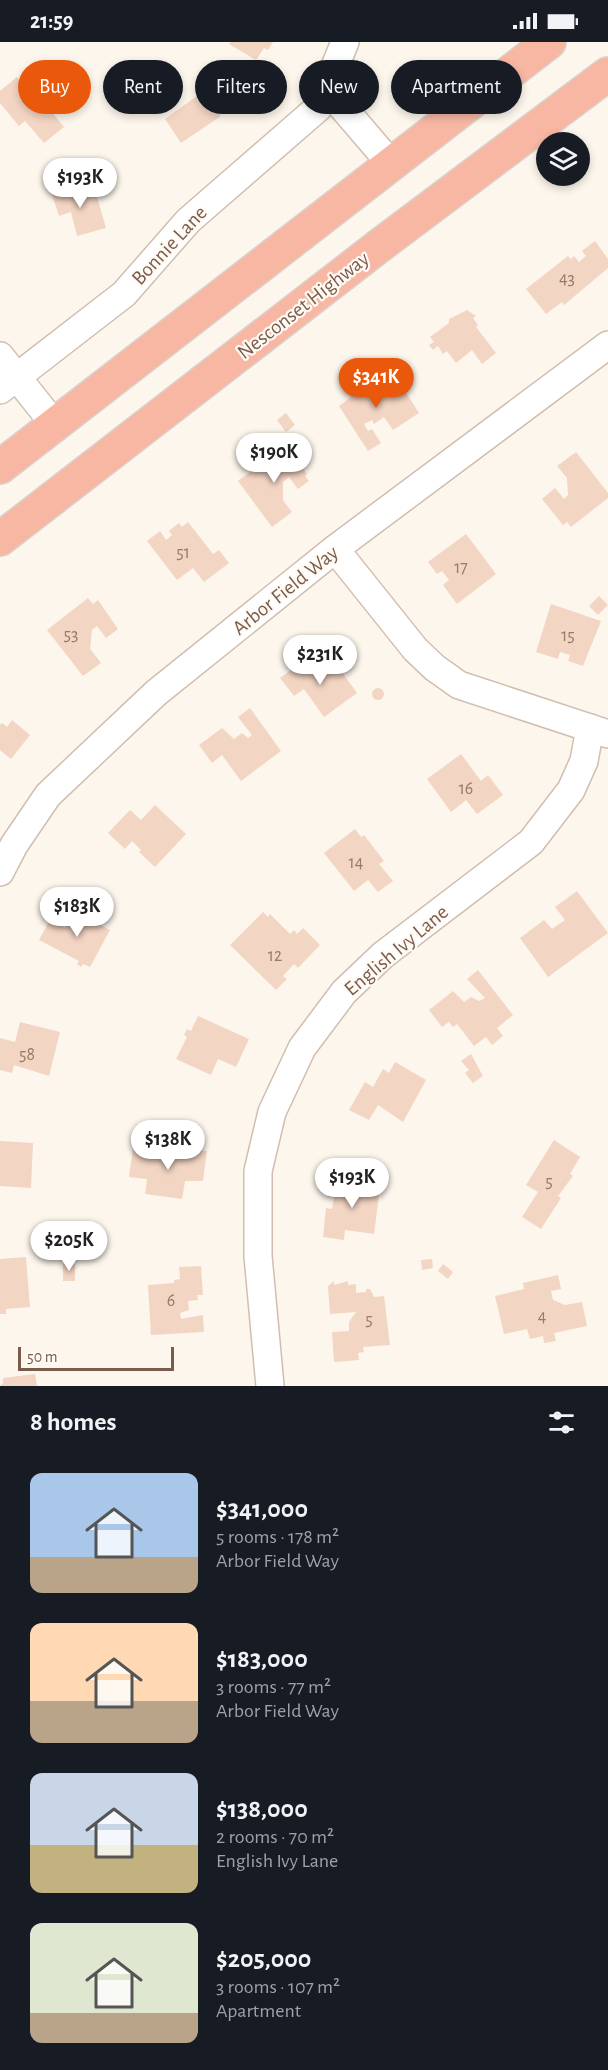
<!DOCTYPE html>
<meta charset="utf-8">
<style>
:root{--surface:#171b24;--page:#20242c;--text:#f1f3f6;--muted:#9ea1a6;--accent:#ea580c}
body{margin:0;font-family:"Alegreya Sans",sans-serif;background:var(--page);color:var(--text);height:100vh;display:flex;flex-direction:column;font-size:22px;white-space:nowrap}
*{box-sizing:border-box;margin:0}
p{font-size:20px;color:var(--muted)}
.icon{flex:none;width:33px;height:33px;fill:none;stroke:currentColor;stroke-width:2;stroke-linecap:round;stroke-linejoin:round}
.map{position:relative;height:1344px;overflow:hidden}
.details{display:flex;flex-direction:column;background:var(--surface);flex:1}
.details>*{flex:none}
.guide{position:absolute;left:18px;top:18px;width:573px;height:54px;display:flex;gap:12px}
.fabs{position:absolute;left:536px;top:90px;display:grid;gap:12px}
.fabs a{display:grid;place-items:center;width:54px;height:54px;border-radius:50%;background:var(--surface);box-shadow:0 3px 9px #0003;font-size:30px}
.scale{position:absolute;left:18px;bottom:15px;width:156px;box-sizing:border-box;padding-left:6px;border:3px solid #7a5c4d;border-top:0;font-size:16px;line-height:21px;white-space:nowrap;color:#7a5c4d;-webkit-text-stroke:4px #fffaf3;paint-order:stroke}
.price{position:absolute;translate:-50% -51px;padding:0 14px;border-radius:21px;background:#fff;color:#222;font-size:20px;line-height:39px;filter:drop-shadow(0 2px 3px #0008)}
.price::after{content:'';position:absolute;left:50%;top:36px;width:18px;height:14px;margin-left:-9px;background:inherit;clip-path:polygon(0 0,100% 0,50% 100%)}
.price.on{background:var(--accent);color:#fff}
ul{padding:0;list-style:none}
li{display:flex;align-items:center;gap:18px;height:150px;padding:0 30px}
li span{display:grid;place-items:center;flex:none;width:168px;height:120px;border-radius:12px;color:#555}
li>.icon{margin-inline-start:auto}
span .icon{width:72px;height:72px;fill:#fffc;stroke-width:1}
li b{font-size:26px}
h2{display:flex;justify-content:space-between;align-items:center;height:72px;padding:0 30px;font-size:26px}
.pill{padding:0 21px;border-radius:27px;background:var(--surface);box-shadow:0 3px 9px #0003;font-size:21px;line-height:54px}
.pill.on{background:var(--accent);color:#fff}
.status{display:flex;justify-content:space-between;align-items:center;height:42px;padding:0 30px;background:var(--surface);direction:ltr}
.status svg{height:16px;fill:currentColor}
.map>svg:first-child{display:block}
.building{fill:#f3d5c3}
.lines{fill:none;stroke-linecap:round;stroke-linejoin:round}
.minor-casing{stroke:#d1beb0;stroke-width:30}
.highway-casing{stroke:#dad1cd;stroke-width:36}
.minor{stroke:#fff;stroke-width:27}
.highway{stroke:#f7b7a3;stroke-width:33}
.labels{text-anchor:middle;stroke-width:4.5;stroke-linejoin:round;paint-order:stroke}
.number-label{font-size:18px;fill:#987a6a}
.street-label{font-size:21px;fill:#7a5c4d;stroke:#fffaf3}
</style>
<div class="status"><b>21:59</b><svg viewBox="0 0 49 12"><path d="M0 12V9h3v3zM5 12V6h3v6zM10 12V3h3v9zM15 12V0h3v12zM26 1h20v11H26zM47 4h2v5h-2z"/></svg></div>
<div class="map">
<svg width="608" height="1344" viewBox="0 0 608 1344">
<rect width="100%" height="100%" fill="#fdf6ec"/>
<g class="building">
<polygon points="230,0 273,0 268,8 264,6 256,18 229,2"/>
<polygon points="234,33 242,38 237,47 229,42"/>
<polygon points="17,35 25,45 31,39 44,55 41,57 64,85 44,101 25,79 19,84 0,61 0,49"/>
<polygon points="204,49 221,74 181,101 165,77"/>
<polygon points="69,142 72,155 95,148 106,186 77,194 71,170 59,174 50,147"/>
<polygon points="595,199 608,217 608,226 564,263 562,260 546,272 526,247 568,214 571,217 574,214 579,220 586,214 582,209"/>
<polygon points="467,268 476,274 473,276 478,283 476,285 496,311 482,322 472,308 456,321 447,309 443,312 438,304 433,308 429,303 434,300 430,295 449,281 449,277"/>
<polygon points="375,330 390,353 395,350 398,354 405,349 419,371 393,388 384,375 374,382 372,378 364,382 368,389 372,387 381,401 368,409 339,364 351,355 348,351"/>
<polygon points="286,371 295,383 286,390 277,378"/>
<polygon points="282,406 285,411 290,408 307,432 305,434 309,439 298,447 289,435 283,440 283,458 292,470 272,485 238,439"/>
<polygon points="576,410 608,451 608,456 571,485 567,480 563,483 542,457 555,446 564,457 568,453 567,436 557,424"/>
<polygon points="188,480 213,512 219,508 229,521 204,540 193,526 177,538 147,499 160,489 166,498 172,493 169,489 179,481 182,485"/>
<polygon points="466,492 496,532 457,562 443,543 449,538 442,529 437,532 428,520"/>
<polygon points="599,554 608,563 598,573 589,564"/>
<polygon points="88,556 93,562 98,558 118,587 106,596 97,584 92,588 90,607 101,621 83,634 47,588"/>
<polygon points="551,562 601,579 583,624 568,619 570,613 560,610 558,617 536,610"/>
<polygon points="305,618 319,635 324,631 321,628 334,619 357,651 324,675 304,647 294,654 280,636"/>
<circle cx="378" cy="652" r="6"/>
<polygon points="250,666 281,709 241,739 222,713 212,721 199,703 222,686 234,697 242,691 248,696 252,693 238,675"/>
<polygon points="12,678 30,693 11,717 0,708 0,683 2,681 7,685"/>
<polygon points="461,712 481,739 488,733 503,753 477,772 466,758 451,770 427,737"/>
<polygon points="155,763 186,792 155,825 139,810 141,808 132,799 125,807 108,791 130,768 141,778"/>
<polygon points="355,787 361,795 364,793 384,819 379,822 393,839 378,850 368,838 354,849 324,811"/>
<polygon points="577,849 608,891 548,935 520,896 544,878 552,887 565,878 555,865"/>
<polygon points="74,869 110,888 90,925 83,922 81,925 77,922 79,919 39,898 50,878 65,886"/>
<polygon points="263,870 268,875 270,872 290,892 294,888 297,892 303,886 320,903 298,926 294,922 283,934 287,937 276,948 230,903"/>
<polygon points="478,928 513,973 497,986 503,994 492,1003 486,995 474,1004 457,982 453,985 449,980 442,985 429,968 453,949 464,960 471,955 479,959 485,956 467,937"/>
<polygon points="198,974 249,997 236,1025 218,1017 211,1033 176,1017 187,995 184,993 187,987 191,989"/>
<polygon points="20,980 60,990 49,1034 14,1023 12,1031 0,1028 0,996 15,1000"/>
<polygon points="471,1012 483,1034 473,1041 465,1031 469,1028 461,1019"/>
<polygon points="395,1020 426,1038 403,1080 378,1063 369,1078 349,1068 365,1040 373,1045 383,1027 389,1031"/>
<polygon points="554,1098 580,1115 570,1132 573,1134 558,1154 561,1156 541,1187 522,1175 538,1150 526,1143"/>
<polygon points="0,1099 33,1101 31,1146 0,1144"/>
<polygon points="133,1106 169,1111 169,1114 184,1116 185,1107 207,1109 203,1139 185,1139 182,1157 145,1152 147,1137 129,1135"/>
<polygon points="359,1138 378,1140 377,1144 380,1145 374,1192 345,1188 344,1198 323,1195 326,1166 332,1167 334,1155 328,1155 330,1139 359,1142"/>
<polygon points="26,1215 30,1265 6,1267 6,1272 0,1272 0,1217"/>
<polygon points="432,1217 433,1226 422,1228 421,1218"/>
<rect x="63" y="1222" width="12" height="17"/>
<polygon points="443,1222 453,1230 448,1237 438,1229"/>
<polygon points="201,1224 203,1253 197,1253 198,1258 188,1259 189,1268 180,1271 181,1277 203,1273 204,1290 151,1293 148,1243 174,1241 174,1238 180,1237 179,1225"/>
<polygon points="558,1233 561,1247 551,1249 553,1258 565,1263 582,1260 587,1284 554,1291 556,1299 544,1301 543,1294 530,1297 527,1287 504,1292 495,1254 524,1247 523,1241"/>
<polygon points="334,1239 334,1243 348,1239 348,1243 356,1242 356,1251 366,1250 366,1247 370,1247 374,1255 384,1254 390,1303 363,1305 364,1310 358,1311 359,1318 334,1320 332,1290 349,1289 349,1280 356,1270 330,1272 328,1244"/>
<polygon points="35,1332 37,1344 0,1344 3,1341 3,1336"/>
</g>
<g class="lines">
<g class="minor-casing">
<g id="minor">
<polyline points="326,46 392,123"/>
<polyline points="0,314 55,383"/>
<polyline points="0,348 124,252 188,179 318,66 345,0"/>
<polyline points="335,507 415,607 435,626 459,643 608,692"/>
<polyline points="0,830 14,803 48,753 156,651 335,507 608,303"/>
<polyline points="270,1344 258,1214 258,1129 272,1070 302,1006 344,950 383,913 531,800 571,748 584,719 590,686"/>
</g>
</g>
<g class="highway-casing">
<g id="highway">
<polyline points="0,425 549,0"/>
<polyline points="0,497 379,204 608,32"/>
</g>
</g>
<use href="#minor" class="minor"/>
<use href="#highway" class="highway"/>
</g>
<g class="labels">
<g class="number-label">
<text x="567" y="242">43</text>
<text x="183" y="516">51</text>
<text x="461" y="531">17</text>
<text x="71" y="598">53</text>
<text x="568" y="599">15</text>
<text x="466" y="752">16</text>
<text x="356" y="826">14</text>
<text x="275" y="919">12</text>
<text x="27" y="1018">58</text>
<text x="549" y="1145">5</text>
<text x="171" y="1264">6</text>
<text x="542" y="1280">4</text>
<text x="369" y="1283">5</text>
</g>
<g class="street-label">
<text transform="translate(169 203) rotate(-47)" y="7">Bonnie Lane</text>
<text transform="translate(303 263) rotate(-38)" y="7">Nesconset Highway</text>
<text transform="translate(285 548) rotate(-39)" y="7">Arbor Field Way</text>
<text transform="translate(396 908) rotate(-40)" y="7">English Ivy Lane</text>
</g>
</g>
</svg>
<div class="fabs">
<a><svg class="icon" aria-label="layers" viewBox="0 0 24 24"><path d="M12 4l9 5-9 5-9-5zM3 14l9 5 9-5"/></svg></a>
</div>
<div class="scale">50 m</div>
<b class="price" style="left:80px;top:167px">$193K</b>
<b class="price on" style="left:376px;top:367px">$341K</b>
<b class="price" style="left:274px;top:442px">$190K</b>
<b class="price" style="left:320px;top:644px">$231K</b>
<b class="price" style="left:77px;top:896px">$183K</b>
<b class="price" style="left:168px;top:1129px">$138K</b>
<b class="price" style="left:352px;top:1167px">$193K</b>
<b class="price" style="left:69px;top:1230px">$205K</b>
<div class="guide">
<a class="pill on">Buy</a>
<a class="pill">Rent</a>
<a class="pill">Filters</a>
<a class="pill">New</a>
<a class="pill">Apartment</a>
</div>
</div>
<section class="details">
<h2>8 homes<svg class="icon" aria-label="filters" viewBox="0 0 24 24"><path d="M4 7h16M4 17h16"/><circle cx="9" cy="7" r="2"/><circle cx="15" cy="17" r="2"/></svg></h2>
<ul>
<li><span style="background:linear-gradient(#a9c7e8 70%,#b9a48a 0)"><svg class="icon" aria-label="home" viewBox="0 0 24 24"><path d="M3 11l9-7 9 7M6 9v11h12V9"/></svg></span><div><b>$341,000</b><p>5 rooms · 178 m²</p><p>Arbor Field Way</p></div></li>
<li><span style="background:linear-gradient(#ffd9b3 65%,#b9a48a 0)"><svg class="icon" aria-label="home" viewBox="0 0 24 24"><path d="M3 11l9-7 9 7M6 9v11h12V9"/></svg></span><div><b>$183,000</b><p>3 rooms · 77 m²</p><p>Arbor Field Way</p></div></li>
<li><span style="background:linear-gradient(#c9d6e8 60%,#c2b280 0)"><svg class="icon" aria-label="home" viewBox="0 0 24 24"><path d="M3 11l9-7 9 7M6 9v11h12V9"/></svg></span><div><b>$138,000</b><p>2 rooms · 70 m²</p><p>English Ivy Lane</p></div></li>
<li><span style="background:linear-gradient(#dfe7d0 75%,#b9a48a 0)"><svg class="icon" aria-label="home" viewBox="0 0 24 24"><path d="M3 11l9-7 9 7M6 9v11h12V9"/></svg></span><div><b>$205,000</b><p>3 rooms · 107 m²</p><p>Apartment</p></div></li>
</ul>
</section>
